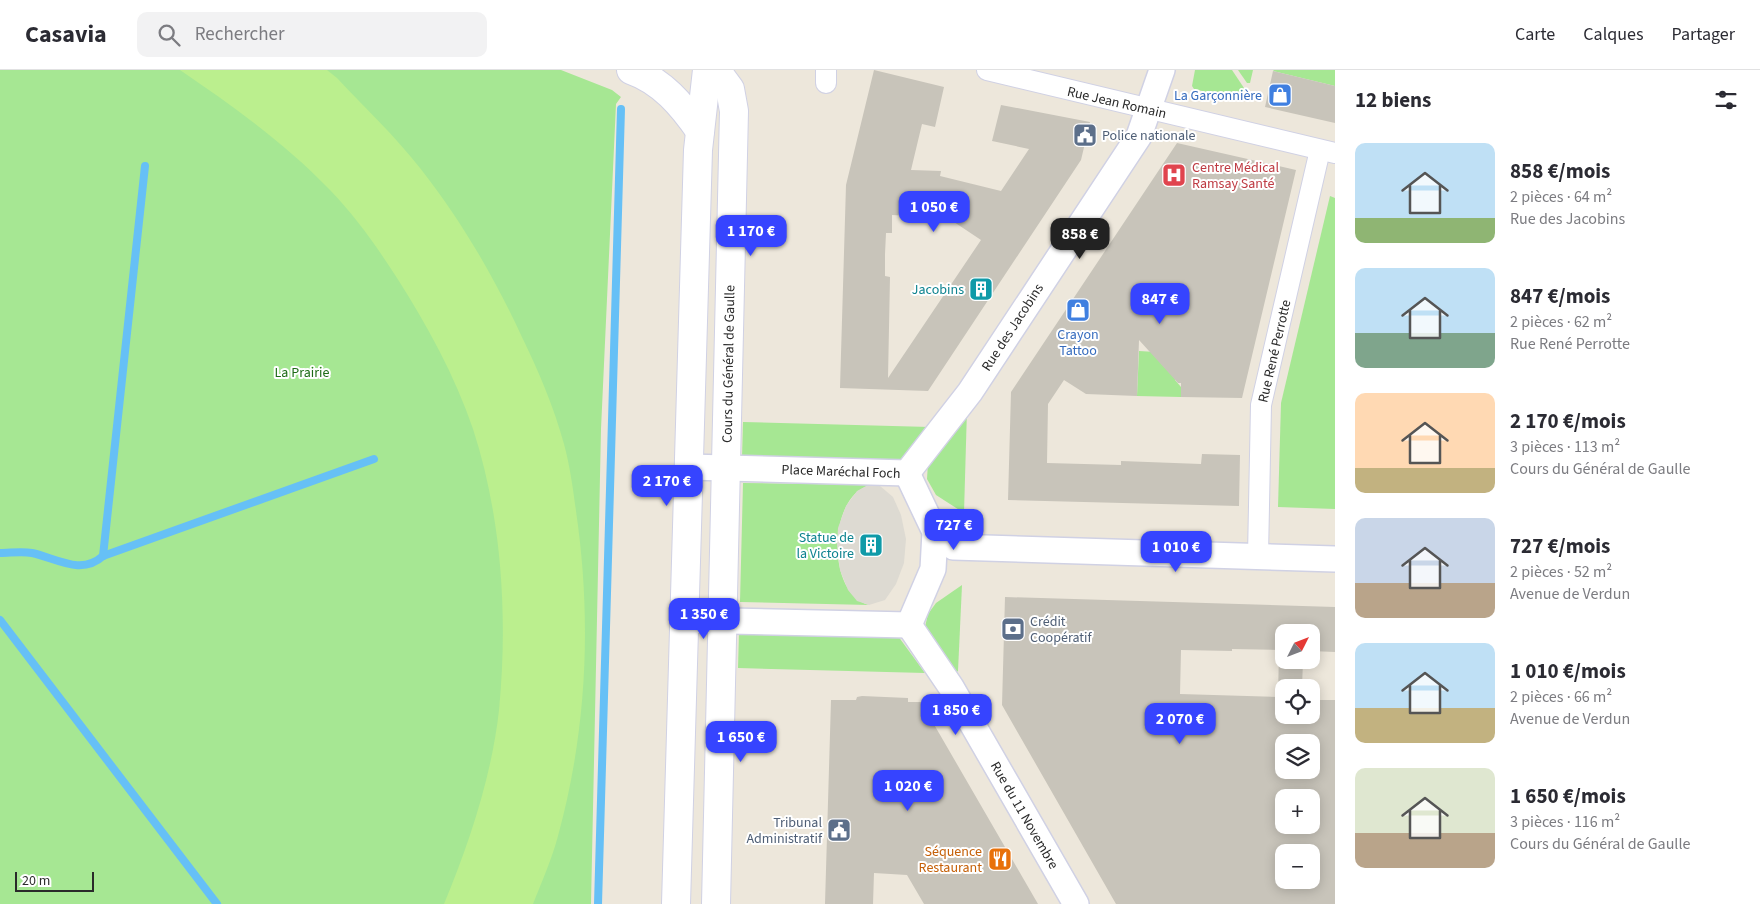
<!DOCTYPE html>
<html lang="fr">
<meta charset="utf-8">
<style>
:root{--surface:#fff;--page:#f2f2f3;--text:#2b2b33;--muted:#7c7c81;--line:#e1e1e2;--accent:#3644ff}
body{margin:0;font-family:"Source Sans 3",sans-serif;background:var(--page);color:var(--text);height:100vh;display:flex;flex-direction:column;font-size:19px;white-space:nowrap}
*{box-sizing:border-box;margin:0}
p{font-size:16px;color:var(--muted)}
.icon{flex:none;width:28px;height:28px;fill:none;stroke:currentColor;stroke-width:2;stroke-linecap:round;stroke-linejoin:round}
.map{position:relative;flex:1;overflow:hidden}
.sheet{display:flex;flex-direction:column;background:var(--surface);width:425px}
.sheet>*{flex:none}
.needle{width:32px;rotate:48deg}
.buttons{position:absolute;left:1275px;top:554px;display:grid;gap:10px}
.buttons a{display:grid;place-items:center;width:45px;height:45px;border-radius:10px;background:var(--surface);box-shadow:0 2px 12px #0003;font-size:25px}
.scale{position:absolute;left:15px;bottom:12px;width:79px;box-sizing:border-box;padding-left:5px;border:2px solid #2a2a2a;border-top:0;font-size:14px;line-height:18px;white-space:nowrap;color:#2a2a2a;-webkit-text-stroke:4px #fff;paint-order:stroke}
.price{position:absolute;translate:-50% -42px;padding:0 11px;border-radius:10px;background:var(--accent);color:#fff;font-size:16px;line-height:32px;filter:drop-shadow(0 1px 2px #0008)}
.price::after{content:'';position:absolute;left:50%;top:30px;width:15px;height:11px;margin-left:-8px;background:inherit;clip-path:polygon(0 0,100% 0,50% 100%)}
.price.current{background:#222;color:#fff}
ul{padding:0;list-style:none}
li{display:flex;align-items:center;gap:15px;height:125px;padding:0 20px}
li span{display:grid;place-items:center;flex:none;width:140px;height:100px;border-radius:10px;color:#555}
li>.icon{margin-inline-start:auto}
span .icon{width:60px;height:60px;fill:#fffc;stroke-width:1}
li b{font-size:21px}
h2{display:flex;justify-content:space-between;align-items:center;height:60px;padding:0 20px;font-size:21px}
header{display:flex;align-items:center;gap:30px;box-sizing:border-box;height:70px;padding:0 25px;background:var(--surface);border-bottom:1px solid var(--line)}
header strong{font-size:24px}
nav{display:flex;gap:28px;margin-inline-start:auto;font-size:18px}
.search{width:350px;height:45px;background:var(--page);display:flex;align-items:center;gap:12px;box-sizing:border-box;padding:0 18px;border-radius:10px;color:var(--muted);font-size:19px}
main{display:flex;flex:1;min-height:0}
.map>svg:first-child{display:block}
.green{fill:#a6e793}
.pitch{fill:#bbef8e}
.plaza{fill:#dddad2}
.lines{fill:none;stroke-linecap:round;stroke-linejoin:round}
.stream{stroke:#66c0f6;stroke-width:8}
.building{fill:#c8c4ba;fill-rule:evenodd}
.minor-casing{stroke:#d0d1e4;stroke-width:22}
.tertiary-casing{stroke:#d0d1e4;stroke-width:28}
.secondary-casing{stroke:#d0d1e4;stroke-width:30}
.minor{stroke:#fff;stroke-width:20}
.tertiary{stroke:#fff;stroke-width:25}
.secondary{stroke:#fff;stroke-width:28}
.labels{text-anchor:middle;stroke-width:4;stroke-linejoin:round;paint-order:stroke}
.shop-label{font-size:14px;fill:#366cbe;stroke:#fff;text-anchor:end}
.street-label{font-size:14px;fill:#2a2a2a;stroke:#fff}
.service-label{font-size:14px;fill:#4e5e75;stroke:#fff;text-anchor:start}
.health-label{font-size:14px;fill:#be3a42;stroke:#fff;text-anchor:start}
.culture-label{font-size:14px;fill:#0d838f;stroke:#fff;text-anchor:end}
.park-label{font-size:14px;fill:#1d6b15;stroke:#fff}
.food-label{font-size:14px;fill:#c56008;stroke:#fff;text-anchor:end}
</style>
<header>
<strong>Casavia</strong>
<div class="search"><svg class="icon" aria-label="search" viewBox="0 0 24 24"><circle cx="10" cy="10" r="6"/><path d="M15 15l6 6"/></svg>Rechercher</div>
<nav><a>Carte</a><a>Calques</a><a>Partager</a></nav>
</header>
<main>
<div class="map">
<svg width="1335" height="834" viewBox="0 0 1335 834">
<rect width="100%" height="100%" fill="#ede7db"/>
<g class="green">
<polygon points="0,0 561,0 612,20 621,27 616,34 601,359 591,834 0,834"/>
<polygon points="1195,0 1232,0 1248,24 1248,27 1242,31 1194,19 1192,16"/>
<polygon points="1238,0 1253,0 1250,13 1247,13"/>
<polygon points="1274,0 1335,0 1335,16 1273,1"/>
<polygon points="1330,126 1335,128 1335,439 1278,437 1281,333"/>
<polygon points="1139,281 1172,283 1175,310 1181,317 1181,327 1137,326"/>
<polygon points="967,339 964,443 936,425 927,409 928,392"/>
<polygon points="743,352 930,357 902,392 742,388"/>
<path d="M 743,413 L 872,415 C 828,422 825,524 869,535 L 740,532 Z"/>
<polygon points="962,515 958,601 952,606 925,557 928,544 936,533"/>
<polygon points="739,562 898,566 925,603 738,598"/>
</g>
<path class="pitch" d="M 180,0 L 327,0 L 337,8 C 365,38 395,66 420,98 C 461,150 493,205 521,265 C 538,300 554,337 564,374 C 570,396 573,419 576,441 C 592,550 587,660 558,766 C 552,789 542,811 533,834 L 444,834 C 469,774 492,705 499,640 C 508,547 502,448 473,359 C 455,306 427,255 397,208 C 377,177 356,147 330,120 C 285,73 234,37 180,0 Z"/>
<polygon class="plaza" points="868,415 880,416 893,427 901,445 906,469 904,493 896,514 885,530 869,535 857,531 848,520 840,500 837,473 838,458 846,436 857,421"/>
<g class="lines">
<g class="stream">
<path d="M 0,483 C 10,483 22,481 32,483 C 56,488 81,506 103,486 L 374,389"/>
<polyline points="103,486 145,96"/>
<polyline points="0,550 217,834"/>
<polyline points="598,834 621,39"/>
</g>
</g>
<g class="building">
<path d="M 874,0 L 944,17 L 935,57 L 922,54 L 911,100 L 941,101 L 940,106 L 1001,121 L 1029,79 L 992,71 L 1001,35 L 1090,52 L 1081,90 L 928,321 L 840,318 L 846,115 ZM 892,145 L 948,148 L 981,170 L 888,308 L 890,207 L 885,206 L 885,184 L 886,163 L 892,163 Z"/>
<polygon points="1273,1 1335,16 1335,53 1265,37"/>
<polygon points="1177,73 1296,100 1242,328 1181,327 1181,313 1178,313 1139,270 1137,326 1086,324 1064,310 1048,334 1047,393 1121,395 1121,391 1201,394 1202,384 1240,385 1239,436 1008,430 1011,322"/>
<path d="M 1005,527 L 1335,537 L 1335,582 L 1311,581 L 1311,562 L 1284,562 L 1284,590 L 1303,590 L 1302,618 L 1284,618 L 1284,645 L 1311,645 L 1311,630 L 1335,630 L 1335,834 L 1116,834 L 1002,635 ZM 1232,579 L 1279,580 L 1278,627 L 1180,624 L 1181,580 L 1232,581 ZM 1284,672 L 1311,672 L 1311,700 L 1284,700 ZM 1284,728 L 1311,728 L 1311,755 L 1284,755 ZM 1284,782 L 1311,782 L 1311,810 L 1284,810 Z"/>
<polygon points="862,626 908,628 908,632 921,632 1038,834 924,834 907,805 874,803 873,834 825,834 831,630 856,630 857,627"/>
</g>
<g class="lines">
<g class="minor-casing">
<g id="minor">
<polyline points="987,0 1335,83"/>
<polyline points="826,13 826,0"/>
<polyline points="1258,486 1261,335 1320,80"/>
</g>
</g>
<g class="tertiary-casing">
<g id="tertiary">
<polyline points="689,397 907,403"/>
<polyline points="907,403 970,322 1139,66 1162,0"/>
<polyline points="907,403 935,462 933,499 909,555"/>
<polyline points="935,462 953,477 1335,489"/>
<polyline points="686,550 909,555"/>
<polyline points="909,555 951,617 1076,834"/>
</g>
</g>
<g class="secondary-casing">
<g id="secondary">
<path d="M 631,0 C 662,11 682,35 700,61"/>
<polyline points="676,834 698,80 707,0"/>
<polyline points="716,834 734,41 730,19 716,0"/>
</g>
</g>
<use href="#minor" class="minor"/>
<use href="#tertiary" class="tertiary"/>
<use href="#secondary" class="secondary"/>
</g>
<defs>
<g id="shop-square" transform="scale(1.25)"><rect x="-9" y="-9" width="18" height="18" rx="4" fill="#3f7fe0" stroke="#fff"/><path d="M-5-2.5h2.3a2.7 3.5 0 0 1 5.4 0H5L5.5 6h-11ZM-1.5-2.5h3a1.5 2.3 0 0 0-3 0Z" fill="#fff"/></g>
<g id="civic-square" transform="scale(1.25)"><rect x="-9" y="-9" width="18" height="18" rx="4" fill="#5c6f8a" stroke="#fff"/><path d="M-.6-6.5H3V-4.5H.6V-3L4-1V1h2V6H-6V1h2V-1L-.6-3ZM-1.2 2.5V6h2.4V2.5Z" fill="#fff"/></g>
<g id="hospital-square" transform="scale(1.25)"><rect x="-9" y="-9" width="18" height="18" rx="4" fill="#e0444e" stroke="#fff"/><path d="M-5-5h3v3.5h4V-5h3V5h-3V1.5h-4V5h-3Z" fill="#fff"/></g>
<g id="building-square" transform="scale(1.25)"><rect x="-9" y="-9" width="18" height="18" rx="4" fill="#0f9aa8" stroke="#fff"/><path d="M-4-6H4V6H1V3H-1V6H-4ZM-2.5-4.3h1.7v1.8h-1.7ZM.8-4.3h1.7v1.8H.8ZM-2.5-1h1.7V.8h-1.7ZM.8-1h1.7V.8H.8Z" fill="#fff"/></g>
<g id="bank-square" transform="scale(1.25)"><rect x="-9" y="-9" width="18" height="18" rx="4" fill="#5c6f8a" stroke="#fff"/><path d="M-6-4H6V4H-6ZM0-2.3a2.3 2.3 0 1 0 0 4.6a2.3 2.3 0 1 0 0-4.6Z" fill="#fff"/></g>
<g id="restaurant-square" transform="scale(1.25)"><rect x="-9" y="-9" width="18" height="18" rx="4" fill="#e8710a" stroke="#fff"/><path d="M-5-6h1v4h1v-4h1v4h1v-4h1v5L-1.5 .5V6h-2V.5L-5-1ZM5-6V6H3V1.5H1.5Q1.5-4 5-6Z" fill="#fff"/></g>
</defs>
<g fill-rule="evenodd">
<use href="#shop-square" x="1280" y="25"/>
<use href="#civic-square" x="1085" y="65"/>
<use href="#hospital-square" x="1174" y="105"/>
<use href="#building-square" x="981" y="219"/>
<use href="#shop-square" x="1078" y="240"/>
<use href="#building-square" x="871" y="475"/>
<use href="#bank-square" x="1013" y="559"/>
<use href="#civic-square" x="839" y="760"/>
<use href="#restaurant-square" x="1000" y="789"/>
</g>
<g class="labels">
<g class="shop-label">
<text x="1262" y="30">La Garçonnière</text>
<text x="1078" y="269" text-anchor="middle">Crayon<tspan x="1078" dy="16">Tattoo</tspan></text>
</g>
<g class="street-label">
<text transform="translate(1117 32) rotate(13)" y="5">Rue Jean Romain</text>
<text transform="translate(1012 257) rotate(-57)" y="5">Rue des Jacobins</text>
<text transform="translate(1274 281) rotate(-77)" y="5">Rue René Perrotte</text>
<text transform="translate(728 294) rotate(-89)" y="5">Cours du Général de Gaulle</text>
<text transform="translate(841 401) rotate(2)" y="5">Place Maréchal Foch</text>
<text transform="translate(1025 745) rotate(60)" y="5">Rue du 11 Novembre</text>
</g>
<g class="service-label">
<text x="1102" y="70">Police nationale</text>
<text x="1030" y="556">Crédit<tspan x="1030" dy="16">Coopératif</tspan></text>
<text x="822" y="757" text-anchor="end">Tribunal<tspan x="822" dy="16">Administratif</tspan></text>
</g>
<g class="health-label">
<text x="1192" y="102">Centre Médical<tspan x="1192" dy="16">Ramsay Santé</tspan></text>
</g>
<g class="culture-label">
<text x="964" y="224">Jacobins</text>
<text x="854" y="472">Statue de<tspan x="854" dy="16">la Victoire</tspan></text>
</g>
<g class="park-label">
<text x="302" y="307">La Prairie</text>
</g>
<g class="food-label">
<text x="982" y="786">Séquence<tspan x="982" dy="16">Restaurant</tspan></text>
</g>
</g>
</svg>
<div class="buttons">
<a><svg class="needle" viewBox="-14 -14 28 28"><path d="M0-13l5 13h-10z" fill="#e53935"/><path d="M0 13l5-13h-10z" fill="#7c7c81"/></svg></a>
<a><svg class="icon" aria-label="locate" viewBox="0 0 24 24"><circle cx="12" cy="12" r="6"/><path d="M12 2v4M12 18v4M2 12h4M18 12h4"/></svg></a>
<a><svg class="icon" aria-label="layers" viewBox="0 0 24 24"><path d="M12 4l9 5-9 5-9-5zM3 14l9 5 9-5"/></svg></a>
<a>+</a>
<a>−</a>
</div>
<div class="scale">20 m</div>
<b class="price" style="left:934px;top:163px">1 050 €</b>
<b class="price" style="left:751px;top:187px">1 170 €</b>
<b class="price current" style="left:1080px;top:190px">858 €</b>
<b class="price" style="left:1160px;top:255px">847 €</b>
<b class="price" style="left:667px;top:437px">2 170 €</b>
<b class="price" style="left:954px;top:481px">727 €</b>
<b class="price" style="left:1176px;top:503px">1 010 €</b>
<b class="price" style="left:704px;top:570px">1 350 €</b>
<b class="price" style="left:956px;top:666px">1 850 €</b>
<b class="price" style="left:1180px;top:675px">2 070 €</b>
<b class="price" style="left:741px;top:693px">1 650 €</b>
<b class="price" style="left:908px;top:742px">1 020 €</b>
</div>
<section class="sheet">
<h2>12 biens<svg class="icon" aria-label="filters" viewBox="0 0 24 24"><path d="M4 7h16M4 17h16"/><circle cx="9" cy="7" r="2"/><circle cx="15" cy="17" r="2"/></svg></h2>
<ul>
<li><span style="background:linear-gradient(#bfe0f5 75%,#8fb573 0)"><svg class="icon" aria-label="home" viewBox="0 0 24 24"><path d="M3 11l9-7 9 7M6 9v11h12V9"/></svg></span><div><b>858 €/mois</b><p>2 pièces · 64 m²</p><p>Rue des Jacobins</p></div></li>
<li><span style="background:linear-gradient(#bfe0f5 65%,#7fa58c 0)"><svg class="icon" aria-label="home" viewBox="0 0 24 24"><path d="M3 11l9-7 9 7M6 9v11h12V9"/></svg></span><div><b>847 €/mois</b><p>2 pièces · 62 m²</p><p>Rue René Perrotte</p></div></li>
<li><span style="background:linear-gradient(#ffd9b3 75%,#c2b280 0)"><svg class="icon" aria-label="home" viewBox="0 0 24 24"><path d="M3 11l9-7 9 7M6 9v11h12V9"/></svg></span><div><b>2 170 €/mois</b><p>3 pièces · 113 m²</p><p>Cours du Général de Gaulle</p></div></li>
<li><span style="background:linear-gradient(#c9d6e8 65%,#b9a48a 0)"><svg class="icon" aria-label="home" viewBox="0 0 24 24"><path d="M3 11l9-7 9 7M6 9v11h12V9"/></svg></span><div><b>727 €/mois</b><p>2 pièces · 52 m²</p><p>Avenue de Verdun</p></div></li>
<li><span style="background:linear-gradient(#bfe0f5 65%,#c2b280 0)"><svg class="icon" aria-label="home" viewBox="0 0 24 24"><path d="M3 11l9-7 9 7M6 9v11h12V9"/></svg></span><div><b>1 010 €/mois</b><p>2 pièces · 66 m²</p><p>Avenue de Verdun</p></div></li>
<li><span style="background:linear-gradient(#dfe7d0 65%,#b9a48a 0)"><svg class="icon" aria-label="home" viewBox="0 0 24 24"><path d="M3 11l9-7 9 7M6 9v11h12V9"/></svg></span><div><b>1 650 €/mois</b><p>3 pièces · 116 m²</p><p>Cours du Général de Gaulle</p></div></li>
</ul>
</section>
</main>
